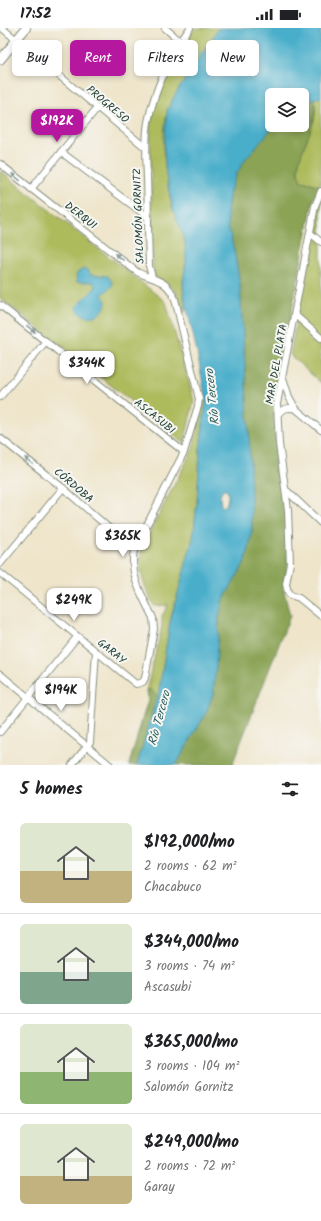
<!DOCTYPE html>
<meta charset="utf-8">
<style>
:root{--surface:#fff;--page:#f2f2f2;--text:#202124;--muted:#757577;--line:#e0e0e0;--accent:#b5179e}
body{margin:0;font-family:Kalam,sans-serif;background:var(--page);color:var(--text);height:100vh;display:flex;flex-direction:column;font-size:15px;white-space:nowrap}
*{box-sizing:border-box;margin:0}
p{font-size:13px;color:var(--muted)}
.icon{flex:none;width:22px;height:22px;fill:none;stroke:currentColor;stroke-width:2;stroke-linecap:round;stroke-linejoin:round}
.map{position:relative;height:737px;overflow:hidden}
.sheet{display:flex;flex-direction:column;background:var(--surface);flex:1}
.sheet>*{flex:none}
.banner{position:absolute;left:12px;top:12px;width:297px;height:36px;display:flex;gap:8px}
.controls{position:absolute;left:265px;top:60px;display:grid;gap:8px}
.controls a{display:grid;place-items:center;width:44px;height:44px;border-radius:6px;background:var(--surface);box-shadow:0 2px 6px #0003;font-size:20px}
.price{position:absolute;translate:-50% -34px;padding:0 9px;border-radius:8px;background:#fff;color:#222;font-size:13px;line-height:26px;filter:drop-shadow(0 1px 2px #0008)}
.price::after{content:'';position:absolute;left:50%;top:24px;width:12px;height:9px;margin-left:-6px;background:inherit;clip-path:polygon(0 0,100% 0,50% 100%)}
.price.on{background:var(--accent);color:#fff}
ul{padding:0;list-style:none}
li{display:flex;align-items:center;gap:12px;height:100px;padding:0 20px}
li+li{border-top:1px solid var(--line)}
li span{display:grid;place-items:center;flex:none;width:112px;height:80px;border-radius:6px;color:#555}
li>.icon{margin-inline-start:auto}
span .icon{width:48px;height:48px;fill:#fffc;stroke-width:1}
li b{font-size:17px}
h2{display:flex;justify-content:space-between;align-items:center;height:48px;padding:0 20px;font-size:17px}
.pill{padding:0 14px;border-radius:6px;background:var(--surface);box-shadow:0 2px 6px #0003;font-size:14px;line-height:36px}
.pill.on{background:var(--accent);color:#fff}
.status{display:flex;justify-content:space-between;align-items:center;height:28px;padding:0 20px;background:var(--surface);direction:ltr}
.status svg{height:11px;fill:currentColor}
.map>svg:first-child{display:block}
.green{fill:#aebb5d;stroke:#667c48}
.forest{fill:#8aa354;stroke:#547044}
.water{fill:#4aaeca;stroke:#34767f;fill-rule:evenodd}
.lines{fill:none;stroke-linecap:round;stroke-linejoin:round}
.stream{stroke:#4aaeca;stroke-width:2}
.street-casing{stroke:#879180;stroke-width:8}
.secondary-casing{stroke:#879180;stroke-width:10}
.street{stroke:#fff;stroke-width:6}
.secondary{stroke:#fff;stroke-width:8}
.oneway{fill:#8f9e9a}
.labels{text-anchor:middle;stroke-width:4;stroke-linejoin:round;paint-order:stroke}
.street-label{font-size:11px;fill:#1f3d34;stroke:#f6f6f2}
.water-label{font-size:12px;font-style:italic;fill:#2c5f61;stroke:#f6f6f2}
</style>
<div class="status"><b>17:52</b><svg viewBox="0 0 49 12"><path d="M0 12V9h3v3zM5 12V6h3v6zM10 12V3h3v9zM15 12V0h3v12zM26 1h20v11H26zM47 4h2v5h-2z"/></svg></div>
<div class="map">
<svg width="321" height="737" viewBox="0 0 321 737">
<rect width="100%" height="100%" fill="#f6f6f2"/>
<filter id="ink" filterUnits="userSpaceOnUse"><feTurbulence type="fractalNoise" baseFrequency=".025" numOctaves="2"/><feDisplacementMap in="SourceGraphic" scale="8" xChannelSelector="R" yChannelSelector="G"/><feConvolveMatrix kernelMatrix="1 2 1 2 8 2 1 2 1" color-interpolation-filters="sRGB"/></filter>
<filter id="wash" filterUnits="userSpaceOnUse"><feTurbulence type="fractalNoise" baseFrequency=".012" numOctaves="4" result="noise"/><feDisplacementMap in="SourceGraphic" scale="16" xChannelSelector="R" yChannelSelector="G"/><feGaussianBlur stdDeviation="0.9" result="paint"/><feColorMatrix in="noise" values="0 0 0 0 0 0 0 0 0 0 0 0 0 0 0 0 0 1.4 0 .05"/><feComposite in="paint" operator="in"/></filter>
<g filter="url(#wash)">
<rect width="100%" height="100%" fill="#efe5cb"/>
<g class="green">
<path d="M 195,0 L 219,0 L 171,74 C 158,102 165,153 173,182 C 177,193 183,204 185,216 C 186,224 186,233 185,240 C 185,246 183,250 183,255 C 182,265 185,274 186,283 L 182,284 C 176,263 175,259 155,249 L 153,242 L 150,98 L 155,78 L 180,21 Z"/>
<path d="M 321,69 L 321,154 L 319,158 L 311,155 L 300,153 C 300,150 298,146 298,144 C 298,120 321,94 314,71 Z"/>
<polygon points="0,143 166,274 194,373 184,415 0,270"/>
<polygon points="321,171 321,355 290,327 318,176"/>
<path d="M 206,373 L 200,421 L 197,474 L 193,510 L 170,594 L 159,663 L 137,737 L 129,737 L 148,672 L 147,659 L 162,598 L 162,588 L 168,577 L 154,578 C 143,555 138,545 142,519 L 193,421 L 203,374 Z"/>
</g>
<g class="forest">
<path d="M 314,71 C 321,94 298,120 298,144 C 298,146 300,150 301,153 L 311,155 L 319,158 L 313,173 L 274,376 L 274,401 L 285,470 L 288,535 L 283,559 L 290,588 L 232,737 L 176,737 L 206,685 L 213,666 L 216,640 L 219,590 L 222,574 L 244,536 L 249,521 L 252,502 L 249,406 L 240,257 L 234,222 L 228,198 L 227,182 L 230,163 L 237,145 L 246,130 L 275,97 L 302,97 L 302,77 Z"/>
<path d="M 147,661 C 152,661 155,665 157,670 L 137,737 L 129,737 L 148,672 Z"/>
</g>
<g class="water">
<path d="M 219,0 L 321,0 L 321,69 L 314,71 L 302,77 L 302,67 L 272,67 L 272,97 L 275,97 L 246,130 L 237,145 L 230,163 L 227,182 L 228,198 L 234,222 L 240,257 L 249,406 L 252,502 L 249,521 L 244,536 L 222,574 L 219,590 L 216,640 L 213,666 L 206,685 L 176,737 L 137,737 L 159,663 L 170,594 L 193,510 L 197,474 L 200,421 L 206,373 L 197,324 L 184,268 L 183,253 L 186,233 L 185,215 L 182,205 L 173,181 L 166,147 L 164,123 L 167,82 L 176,65 ZM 223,461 L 226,461 C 229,466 228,471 226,477 L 223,479 L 221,477 L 220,468 Z"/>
<path d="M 84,241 L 88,242 L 91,247 L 108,248 L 112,254 L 112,258 L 102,267 L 106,273 C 106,289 84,295 76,280 L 77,278 L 96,259 L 93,254 L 77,254 L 76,248 L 78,244 Z"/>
</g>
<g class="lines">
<polyline class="stream" points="197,23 202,27"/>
</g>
</g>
<g filter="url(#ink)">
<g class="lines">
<g class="street-casing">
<g id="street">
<polyline points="2,0 146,120"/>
<polyline points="165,0 180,13"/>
<polyline points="61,124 148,189"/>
<path d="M 0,136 L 137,244 C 155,253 166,250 175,271 L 199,371 L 198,378 L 184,424 L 134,522 C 129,548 142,567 153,590 L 154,601 L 145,650 L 143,654 L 136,656 L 0,545"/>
<polyline points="31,161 97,80"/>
<polyline points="321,163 315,178 277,376 279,416 288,482 290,535 286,556 288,564 290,567 299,570 321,588"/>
<polyline points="310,205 321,214"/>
<path d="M 152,249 L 149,238 C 148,208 148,179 147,149 C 146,131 145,112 148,94 C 154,63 171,25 190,0"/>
<polyline points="0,277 184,424"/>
<polyline points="295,287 321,310"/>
<polyline points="283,350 289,369 296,381 321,402"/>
<polyline points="0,369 46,313"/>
<path d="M 278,386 C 283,380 288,379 296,381"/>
<polyline points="0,410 63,460 134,522"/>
<polyline points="287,463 321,495"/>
<polyline points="0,536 63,460"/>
<polyline points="0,646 110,737"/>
<polyline points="0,704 77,609"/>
<polyline points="72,737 90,714 96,624"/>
</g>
</g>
<g class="secondary-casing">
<polyline id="secondary" points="0,32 26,0"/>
</g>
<use href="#street" class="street"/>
<use href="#secondary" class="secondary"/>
</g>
<defs><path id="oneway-solid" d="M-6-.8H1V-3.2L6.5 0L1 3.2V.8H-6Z"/></defs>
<g class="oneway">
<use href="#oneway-solid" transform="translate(16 149) rotate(-141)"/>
<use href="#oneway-solid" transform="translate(119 229) rotate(-142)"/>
<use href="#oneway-solid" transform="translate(31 301) rotate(38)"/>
<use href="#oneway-solid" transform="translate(29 433) rotate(-141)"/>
</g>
</g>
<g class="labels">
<g class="street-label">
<text transform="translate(108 76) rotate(40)" y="4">PROGRESO</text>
<text transform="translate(81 187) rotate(38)" y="4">DERQUI</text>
<text transform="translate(138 188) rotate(-92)" y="4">SALOMÓN GORNITZ</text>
<text transform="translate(276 336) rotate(-80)" y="4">MAR DEL PLATA</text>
<text transform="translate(155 388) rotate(39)" y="4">ASCASUBI</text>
<text transform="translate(74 457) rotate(40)" y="4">CÓRDOBA</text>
<text transform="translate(112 623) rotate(39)" y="4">GARAY</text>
</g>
<g class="water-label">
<text transform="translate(212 369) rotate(-96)" y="4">Río Tercero</text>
<text transform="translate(159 690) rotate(-75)" y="4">Río Tercero</text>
</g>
</g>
</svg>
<div class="controls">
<a><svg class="icon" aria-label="layers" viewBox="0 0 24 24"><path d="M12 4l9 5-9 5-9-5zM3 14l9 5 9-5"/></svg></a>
</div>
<b class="price on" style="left:57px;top:115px">$192K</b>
<b class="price" style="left:87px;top:357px">$344K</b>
<b class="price" style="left:123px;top:530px">$365K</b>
<b class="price" style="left:74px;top:594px">$249K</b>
<b class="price" style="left:61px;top:684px">$194K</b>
<div class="banner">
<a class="pill">Buy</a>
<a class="pill on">Rent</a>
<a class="pill">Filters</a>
<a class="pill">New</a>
</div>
</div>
<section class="sheet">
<h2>5 homes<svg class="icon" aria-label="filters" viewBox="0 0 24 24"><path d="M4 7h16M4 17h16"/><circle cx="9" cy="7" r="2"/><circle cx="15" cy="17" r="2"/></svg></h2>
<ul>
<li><span style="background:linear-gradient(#dfe7d0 60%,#c2b280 0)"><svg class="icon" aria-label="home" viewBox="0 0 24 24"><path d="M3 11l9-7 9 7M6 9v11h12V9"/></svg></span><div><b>$192,000/mo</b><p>2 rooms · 62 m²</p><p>Chacabuco</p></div></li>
<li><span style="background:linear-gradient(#dfe7d0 60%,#7fa58c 0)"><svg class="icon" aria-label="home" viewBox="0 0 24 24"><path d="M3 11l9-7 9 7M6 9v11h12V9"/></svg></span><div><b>$344,000/mo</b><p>3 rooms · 74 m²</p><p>Ascasubi</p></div></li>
<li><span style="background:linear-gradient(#dfe7d0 60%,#8fb573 0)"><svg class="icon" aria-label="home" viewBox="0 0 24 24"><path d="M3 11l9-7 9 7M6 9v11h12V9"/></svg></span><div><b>$365,000/mo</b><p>3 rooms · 104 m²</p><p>Salomón Gornitz</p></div></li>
<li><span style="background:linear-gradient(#dfe7d0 65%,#c2b280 0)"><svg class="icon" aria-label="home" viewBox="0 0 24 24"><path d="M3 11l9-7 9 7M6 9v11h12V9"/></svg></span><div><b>$249,000/mo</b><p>2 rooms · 72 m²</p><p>Garay</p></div></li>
</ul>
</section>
